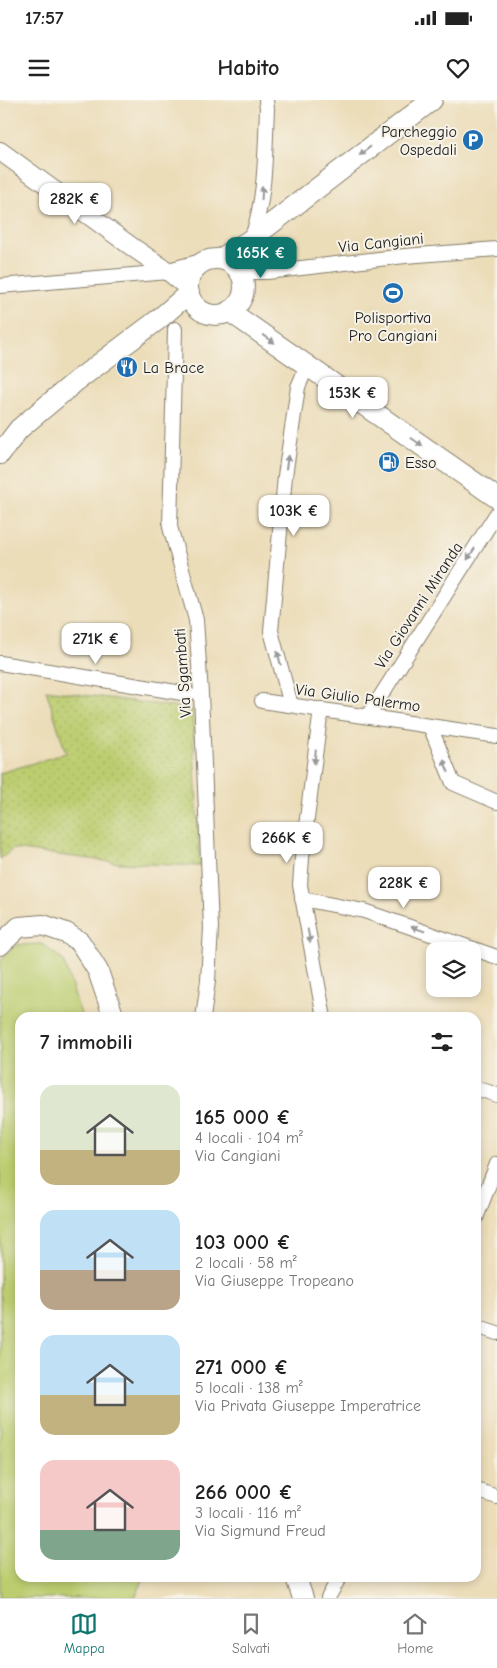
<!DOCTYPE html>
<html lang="it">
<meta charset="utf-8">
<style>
:root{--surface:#fff;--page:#f6f6f6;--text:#222;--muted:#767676;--line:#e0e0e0;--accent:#0f766e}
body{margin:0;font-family:"Comic Neue",sans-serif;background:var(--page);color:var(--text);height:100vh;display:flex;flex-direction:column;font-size:19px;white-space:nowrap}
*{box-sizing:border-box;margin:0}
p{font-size:16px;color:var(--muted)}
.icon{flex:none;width:28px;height:28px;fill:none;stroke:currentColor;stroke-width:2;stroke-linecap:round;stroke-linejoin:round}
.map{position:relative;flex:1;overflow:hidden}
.side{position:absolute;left:15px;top:912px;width:466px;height:570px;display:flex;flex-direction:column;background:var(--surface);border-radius:15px;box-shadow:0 2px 8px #0003}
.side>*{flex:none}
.tools{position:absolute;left:426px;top:842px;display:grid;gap:10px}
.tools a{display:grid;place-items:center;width:55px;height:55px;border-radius:10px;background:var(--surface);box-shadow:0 2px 8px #0003;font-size:25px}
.price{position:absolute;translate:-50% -42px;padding:0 11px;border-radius:10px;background:#fff;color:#222;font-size:16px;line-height:32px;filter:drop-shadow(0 1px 2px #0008)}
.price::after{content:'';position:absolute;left:50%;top:30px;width:15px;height:11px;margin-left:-8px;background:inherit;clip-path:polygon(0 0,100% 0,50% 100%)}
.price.selected{background:var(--accent);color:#fff}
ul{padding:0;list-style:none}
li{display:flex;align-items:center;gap:15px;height:125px;padding:0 25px}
li span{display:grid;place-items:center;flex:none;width:140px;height:100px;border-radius:15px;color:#555}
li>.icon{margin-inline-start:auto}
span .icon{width:60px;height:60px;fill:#fffc;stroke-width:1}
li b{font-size:21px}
h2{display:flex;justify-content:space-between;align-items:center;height:60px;padding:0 25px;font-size:21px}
.status{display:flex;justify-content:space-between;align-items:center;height:35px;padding:0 25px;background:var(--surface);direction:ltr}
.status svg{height:14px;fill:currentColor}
header{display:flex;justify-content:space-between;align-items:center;height:65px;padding:0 25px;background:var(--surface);font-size:22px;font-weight:700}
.menu{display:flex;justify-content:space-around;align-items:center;height:70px;border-top:1px solid var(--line);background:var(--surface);font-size:14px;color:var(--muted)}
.menu a{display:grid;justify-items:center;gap:2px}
.menu .selected{color:var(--accent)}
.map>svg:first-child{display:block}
.grass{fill:url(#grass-dots);stroke:#6c7446}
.park{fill:#bccd70;stroke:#6c7446}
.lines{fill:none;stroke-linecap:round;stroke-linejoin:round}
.minor-casing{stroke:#847c6a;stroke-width:16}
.tertiary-casing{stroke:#847c6a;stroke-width:20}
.secondary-casing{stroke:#847c6a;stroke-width:22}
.minor{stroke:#fff;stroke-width:14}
.tertiary{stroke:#fff;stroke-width:18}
.secondary{stroke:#fff;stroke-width:20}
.oneway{fill:#999}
.labels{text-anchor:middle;stroke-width:4;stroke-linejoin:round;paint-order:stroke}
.poi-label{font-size:16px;fill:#1c1c1c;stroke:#f7f3e8;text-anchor:start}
.street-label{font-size:16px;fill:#1c1c1c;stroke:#f7f3e8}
</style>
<div class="status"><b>17:57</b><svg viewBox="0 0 49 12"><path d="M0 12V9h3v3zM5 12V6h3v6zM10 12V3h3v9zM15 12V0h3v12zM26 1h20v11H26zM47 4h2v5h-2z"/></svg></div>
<header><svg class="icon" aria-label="menu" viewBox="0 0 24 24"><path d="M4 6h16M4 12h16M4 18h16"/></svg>Habito<svg class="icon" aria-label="heart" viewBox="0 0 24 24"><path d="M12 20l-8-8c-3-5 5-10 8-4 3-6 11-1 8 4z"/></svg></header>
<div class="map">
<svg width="497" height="1498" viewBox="0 0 497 1498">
<defs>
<pattern id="grass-dots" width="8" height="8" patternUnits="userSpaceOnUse" patternTransform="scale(1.25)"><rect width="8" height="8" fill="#bccd70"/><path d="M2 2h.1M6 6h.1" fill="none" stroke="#a1af60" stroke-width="1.8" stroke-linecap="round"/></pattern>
</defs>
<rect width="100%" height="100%" fill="#f7f3e8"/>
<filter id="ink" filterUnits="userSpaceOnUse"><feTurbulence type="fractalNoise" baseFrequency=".02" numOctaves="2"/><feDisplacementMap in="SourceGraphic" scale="10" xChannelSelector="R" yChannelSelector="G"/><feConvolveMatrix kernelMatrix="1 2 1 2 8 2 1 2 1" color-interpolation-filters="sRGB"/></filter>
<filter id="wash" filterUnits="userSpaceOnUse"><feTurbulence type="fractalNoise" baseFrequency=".0096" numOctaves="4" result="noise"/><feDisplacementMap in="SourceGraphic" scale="20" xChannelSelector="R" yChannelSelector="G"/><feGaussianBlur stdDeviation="1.12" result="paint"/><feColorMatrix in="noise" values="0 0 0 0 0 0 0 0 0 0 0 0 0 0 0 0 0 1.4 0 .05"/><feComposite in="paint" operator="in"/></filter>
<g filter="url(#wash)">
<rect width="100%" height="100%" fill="#ecddb9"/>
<polygon class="grass" points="46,590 192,609 200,766 120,763 13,749 0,759 0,673 66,653"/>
<polygon class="park" points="42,844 63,860 82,917 20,918 20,1478 144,1478 135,1498 0,1498 0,861 16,845"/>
</g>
<g filter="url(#ink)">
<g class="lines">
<g class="minor-casing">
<g id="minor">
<path d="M 251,140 C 266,98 265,53 267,9 L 266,0"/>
<polyline points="240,172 267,172 405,156 497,149"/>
<polyline points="0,186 169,172"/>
<polyline points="175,229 170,427 196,520 201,594 211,828 208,881 203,918"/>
<polyline points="0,563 188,594"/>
<polyline points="262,601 497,636"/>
<polyline points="291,605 271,531 285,376 298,287 307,266"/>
<polyline points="321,609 302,758 300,785 324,918"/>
<polyline points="368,616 497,413"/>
<polyline points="430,626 453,683 497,702"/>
<polyline points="302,799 364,811 497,857"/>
<polyline points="476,988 497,995"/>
<polyline points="476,1118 497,1064"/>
<polyline points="476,1226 497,1233"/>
<polyline points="476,1390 497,1397"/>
<polyline points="328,1498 339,1478"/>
</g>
</g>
<g class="tertiary-casing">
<g id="tertiary">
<polyline points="0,51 135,149 169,172 189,189"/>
<polyline points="169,172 202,163"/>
</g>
</g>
<g class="secondary-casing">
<g id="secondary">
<polyline points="220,159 250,140 432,0"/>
<circle cx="216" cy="187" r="28"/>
<polyline points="229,211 497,398"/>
<polyline points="0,354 19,329 75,282 159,219 189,193"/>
<polyline points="0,845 19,827 43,825 66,833 80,842 98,871 114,918"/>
<polyline points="296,1478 303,1498"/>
</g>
</g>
<use href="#minor" class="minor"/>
<use href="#tertiary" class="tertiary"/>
<use href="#secondary" class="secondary"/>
</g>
<defs><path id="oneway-solid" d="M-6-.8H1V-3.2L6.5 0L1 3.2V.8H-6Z" transform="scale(1.25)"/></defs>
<g class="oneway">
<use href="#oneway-solid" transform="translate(365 51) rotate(142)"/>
<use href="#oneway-solid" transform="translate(262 93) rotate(-86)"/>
<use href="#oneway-solid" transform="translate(269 239) rotate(36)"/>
<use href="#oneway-solid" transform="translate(417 342) rotate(35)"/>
<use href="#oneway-solid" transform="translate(287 362) rotate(-82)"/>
<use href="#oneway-solid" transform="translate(471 454) rotate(123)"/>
<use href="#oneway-solid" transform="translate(279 558) rotate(-105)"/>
<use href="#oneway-solid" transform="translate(315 657) rotate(97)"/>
<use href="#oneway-solid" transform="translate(446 666) rotate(-112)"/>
<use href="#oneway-solid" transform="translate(418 829) rotate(-161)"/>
<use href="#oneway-solid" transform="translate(309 836) rotate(79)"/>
</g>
</g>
<defs>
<g id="parking-disc" transform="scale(1.125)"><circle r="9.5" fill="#1f6fb2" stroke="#f7f3e8"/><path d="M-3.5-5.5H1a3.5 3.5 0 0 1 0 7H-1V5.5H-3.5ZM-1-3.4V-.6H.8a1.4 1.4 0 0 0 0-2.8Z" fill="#fff"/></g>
<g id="stadium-disc" transform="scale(1.125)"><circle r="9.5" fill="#1f6fb2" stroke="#f7f3e8"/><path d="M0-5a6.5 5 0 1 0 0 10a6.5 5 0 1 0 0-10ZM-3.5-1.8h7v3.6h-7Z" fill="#fff"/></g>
<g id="restaurant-disc" transform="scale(1.125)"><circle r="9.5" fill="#1f6fb2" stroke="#f7f3e8"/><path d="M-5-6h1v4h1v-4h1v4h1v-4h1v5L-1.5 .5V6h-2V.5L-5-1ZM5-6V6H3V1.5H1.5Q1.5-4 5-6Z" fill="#fff"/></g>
<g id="fuel-disc" transform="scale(1.125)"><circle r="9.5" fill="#1f6fb2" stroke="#f7f3e8"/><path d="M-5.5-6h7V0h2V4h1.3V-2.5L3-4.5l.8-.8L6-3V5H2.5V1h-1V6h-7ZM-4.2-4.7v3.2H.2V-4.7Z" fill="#fff"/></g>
</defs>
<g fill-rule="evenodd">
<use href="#parking-disc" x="473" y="40"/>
<use href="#stadium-disc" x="393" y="193"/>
<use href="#restaurant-disc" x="127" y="267"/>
<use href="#fuel-disc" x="389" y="362"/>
</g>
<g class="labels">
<g class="poi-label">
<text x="457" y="37" text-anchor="end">Parcheggio<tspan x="457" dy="18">Ospedali</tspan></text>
<text x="393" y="223" text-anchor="middle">Polisportiva<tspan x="393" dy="18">Pro Cangiani</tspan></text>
<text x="143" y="273">La Brace</text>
<text x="405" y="368">Esso</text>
</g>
<g class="street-label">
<text transform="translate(381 142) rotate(-6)" y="6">Via Cangiani</text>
<text transform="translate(418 505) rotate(-57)" y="6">Via Giovanni Miranda</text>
<text transform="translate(182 573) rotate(-94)" y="6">Via Sgambati</text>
<text transform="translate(358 597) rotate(8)" y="6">Via Giulio Palermo</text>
</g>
</g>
</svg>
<div class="tools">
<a><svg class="icon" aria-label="layers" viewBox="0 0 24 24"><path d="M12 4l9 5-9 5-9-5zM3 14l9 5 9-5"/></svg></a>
</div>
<b class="price" style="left:75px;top:125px">282K €</b>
<b class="price selected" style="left:261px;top:179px">165K €</b>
<b class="price" style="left:353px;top:319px">153K €</b>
<b class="price" style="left:294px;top:437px">103K €</b>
<b class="price" style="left:96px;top:565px">271K €</b>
<b class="price" style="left:287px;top:764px">266K €</b>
<b class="price" style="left:404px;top:809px">228K €</b>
<section class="side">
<h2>7 immobili<svg class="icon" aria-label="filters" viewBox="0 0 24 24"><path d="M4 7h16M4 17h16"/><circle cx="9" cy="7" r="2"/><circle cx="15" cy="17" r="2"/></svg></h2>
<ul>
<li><span style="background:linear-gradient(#dfe7d0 65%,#c2b280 0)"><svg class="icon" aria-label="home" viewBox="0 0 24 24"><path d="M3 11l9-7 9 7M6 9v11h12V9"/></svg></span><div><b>165 000 €</b><p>4 locali · 104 m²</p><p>Via Cangiani</p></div></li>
<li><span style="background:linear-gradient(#bfe0f5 60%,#b9a48a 0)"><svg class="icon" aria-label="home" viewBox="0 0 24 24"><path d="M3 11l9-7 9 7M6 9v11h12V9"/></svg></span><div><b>103 000 €</b><p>2 locali · 58 m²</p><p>Via Giuseppe Tropeano</p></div></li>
<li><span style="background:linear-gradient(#bfe0f5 60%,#c2b280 0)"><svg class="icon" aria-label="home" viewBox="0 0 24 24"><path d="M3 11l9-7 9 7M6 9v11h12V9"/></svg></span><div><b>271 000 €</b><p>5 locali · 138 m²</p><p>Via Privata Giuseppe Imperatrice</p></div></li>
<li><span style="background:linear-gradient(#f6c9c9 70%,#7fa58c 0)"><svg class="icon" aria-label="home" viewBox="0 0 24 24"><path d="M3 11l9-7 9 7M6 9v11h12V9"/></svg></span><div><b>266 000 €</b><p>3 locali · 116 m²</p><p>Via Sigmund Freud</p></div></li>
</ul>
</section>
</div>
<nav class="menu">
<a class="selected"><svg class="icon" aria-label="map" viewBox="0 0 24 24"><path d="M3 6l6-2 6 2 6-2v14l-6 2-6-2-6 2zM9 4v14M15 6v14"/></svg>Mappa</a>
<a><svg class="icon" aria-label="saved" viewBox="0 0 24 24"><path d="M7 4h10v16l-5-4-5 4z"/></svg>Salvati</a>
<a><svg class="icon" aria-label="home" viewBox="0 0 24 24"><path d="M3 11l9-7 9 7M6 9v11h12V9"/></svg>Home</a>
</nav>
